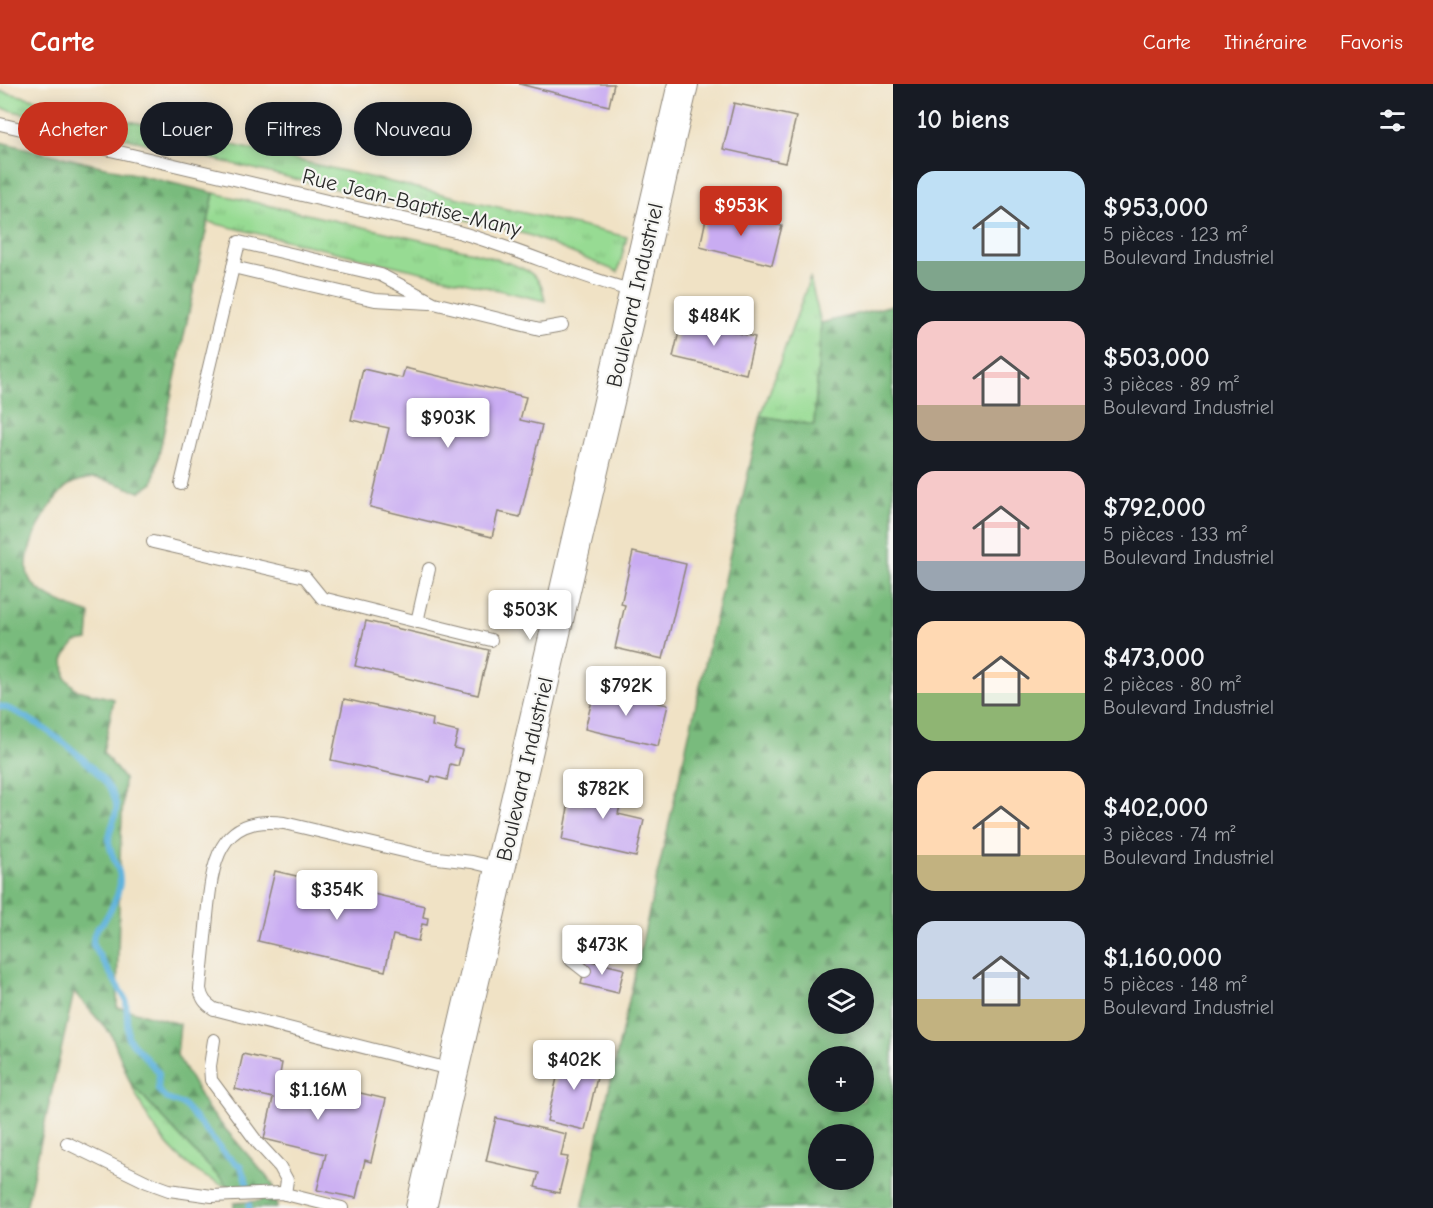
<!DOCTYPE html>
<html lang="fr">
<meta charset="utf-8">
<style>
:root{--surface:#171b24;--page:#20242c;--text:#f1f3f6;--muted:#9ea1a6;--accent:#c8321e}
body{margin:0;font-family:"Comic Neue",sans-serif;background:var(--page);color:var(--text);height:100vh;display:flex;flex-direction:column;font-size:22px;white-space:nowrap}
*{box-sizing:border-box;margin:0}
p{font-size:20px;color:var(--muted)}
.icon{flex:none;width:33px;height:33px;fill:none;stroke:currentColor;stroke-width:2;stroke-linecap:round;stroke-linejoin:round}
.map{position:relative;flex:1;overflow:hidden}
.side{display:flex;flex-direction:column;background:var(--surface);width:540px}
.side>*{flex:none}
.guide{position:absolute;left:18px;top:18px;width:570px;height:54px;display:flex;gap:12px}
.buttons{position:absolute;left:808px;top:884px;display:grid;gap:12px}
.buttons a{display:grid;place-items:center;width:66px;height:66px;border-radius:50%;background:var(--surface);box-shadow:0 3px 15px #0003;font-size:30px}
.price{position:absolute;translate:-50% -51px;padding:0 14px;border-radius:6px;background:#fff;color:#222;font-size:20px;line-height:39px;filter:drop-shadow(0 2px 3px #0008)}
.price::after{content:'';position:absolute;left:50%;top:36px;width:18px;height:14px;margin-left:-9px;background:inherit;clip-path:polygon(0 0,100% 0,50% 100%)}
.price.on{background:var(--accent);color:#fff}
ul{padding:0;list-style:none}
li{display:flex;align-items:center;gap:18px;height:150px;padding:0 24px}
li span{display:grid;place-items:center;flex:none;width:168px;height:120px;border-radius:18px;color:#555}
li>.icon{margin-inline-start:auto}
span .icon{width:72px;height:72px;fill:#fffc;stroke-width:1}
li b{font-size:26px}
h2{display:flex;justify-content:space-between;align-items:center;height:72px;padding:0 24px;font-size:26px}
.tag{padding:0 21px;border-radius:27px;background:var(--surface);box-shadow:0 3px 15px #0003;font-size:21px;line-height:54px}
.tag.on{background:var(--accent);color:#fff}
header{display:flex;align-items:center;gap:36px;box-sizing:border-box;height:84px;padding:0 30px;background:var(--accent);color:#fff}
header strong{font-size:28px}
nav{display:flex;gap:33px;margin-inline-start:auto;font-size:21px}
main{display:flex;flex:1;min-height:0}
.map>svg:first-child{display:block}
.grass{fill:url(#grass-tufts);stroke:#61835f;stroke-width:1.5}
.forest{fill:url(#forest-firs);stroke:#527354;stroke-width:1.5;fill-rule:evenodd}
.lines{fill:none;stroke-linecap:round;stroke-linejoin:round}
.stream{stroke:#60b3dc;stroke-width:6}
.building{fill:#c9acf2}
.service-casing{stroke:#8e8678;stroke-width:14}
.tertiary-casing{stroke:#8e8678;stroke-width:32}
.service{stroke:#fff;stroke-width:12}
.tertiary{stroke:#fff;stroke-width:30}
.labels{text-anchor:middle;stroke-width:4.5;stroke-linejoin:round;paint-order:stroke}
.street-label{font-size:22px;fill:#2b2b2b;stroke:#f6f6f2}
</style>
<header>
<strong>Carte</strong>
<nav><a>Carte</a><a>Itinéraire</a><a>Favoris</a></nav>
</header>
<main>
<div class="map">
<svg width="893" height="1124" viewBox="0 0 893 1124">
<defs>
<pattern id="grass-tufts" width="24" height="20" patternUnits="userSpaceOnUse" patternTransform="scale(1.5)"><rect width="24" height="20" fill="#97db93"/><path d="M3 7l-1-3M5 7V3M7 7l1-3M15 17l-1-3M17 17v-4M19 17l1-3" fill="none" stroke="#82bc7f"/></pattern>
<pattern id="forest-firs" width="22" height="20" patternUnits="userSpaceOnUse" patternTransform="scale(1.5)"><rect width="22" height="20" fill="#79bb7d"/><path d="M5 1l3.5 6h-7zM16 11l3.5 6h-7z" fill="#639867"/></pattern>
</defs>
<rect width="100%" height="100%" fill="#f6f6f2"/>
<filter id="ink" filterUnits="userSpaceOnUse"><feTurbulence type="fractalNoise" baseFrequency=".0167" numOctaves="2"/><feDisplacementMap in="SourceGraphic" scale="12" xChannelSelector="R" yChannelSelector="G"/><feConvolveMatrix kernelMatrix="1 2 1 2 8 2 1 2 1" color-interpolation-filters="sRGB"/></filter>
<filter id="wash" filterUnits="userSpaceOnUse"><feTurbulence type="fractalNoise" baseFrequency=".008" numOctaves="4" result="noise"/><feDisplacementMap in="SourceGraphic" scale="24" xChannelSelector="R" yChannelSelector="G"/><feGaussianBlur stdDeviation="1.35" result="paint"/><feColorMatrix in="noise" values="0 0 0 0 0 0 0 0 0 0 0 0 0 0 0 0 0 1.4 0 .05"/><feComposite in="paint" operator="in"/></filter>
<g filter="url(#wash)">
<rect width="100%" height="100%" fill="#f0e2c5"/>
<g class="grass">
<polygon points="0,7 627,153 618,188 529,151 0,24"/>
<path d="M 214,109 L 473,168 C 488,173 523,181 534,192 C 542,198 543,208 545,217 L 208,138 Z"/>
<polygon points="810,194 821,239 814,341 761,332"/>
<path d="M 130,998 L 189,1062 L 229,1103 C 200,1095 171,1069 154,1043 C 144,1030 138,1013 130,998 Z"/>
</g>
<g class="forest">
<path d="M 0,58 L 214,109 L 153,399 L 140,408 C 126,404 110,395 95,394 C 86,394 72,398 65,404 C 48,420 13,478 33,500 C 43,512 74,525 90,530 L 88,556 L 76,558 L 64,573 L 65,594 L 77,606 L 114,615 L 103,668 L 124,695 L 120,773 L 117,923 L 180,940 L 177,971 L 208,1025 L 273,1100 L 277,1124 L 234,1124 L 234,1119 L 261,1117 L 260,1103 L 229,1103 L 189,1062 L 130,998 L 111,950 L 74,908 L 26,1124 L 0,1124 Z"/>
<path d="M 893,221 L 893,1124 L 582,1124 L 761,332 L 814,341 L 821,239 ZM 819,894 L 864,894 L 864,939 L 819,939 ZM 819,972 L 864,972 L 864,1017 L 819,1017 ZM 819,1050 L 864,1050 L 864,1095 L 819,1095 Z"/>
</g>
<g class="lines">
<g class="stream">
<path d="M 0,622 C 30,629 107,686 115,716 C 120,730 109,742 109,756 C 109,773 124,785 119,804 C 117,816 110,827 104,837 C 101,840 97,844 95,848 C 93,851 93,857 93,861 L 126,916 L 128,954 L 159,989 L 158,1006 L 167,1015 L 184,1021 L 226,1071 L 241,1083 L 247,1100"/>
<polyline points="249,1124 249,1121"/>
</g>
</g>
<g id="blocks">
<g class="building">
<polygon points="519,0 614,0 609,22"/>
<polygon points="734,19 796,33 785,79 723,65"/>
<polygon points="708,125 782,142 772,181 700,163"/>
<polygon points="682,235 755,253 746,290 673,273"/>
<polygon points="405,284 526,313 520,336 542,341 520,433 498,428 492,453 370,423 389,344 351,336 363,285 402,294"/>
<polygon points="633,468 686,480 663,575 615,564 625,521 621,520"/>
<polygon points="366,537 489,566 478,611 355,582"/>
<polygon points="595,604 668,621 658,662 585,645"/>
<polygon points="344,615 433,635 432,642 458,648 454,664 462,666 458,682 450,680 447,696 432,692 430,698 331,676"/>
<polygon points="588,693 625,702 618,730 644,736 636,773 562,756 569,718 582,721"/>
<polygon points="275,787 425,822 423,833 428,834 427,841 422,840 418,857 393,851 385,887 258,857"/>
<polygon points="587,876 624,885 618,909 581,900"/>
<polygon points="563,968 601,976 585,1046 547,1037"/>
<polygon points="243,970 282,979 280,990 386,1015 371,1078 365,1076 356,1114 317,1106 326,1070 264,1055 273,1014 235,1005"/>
<polygon points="496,1034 566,1050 561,1072 568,1073 559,1109 535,1103 539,1089 486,1077"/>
</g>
</g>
</g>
<g filter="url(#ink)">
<use href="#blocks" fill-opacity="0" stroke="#8e8678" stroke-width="1.5"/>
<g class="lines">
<g class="service-casing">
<g id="service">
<path d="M 0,40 L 455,147 C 516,164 573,191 634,207"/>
<polyline points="233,183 375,216 430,219"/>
<polyline points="181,400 239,158 381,191 434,219 540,245 562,241"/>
<polyline points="153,458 305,493 322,514 491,556"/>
<polyline points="417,538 429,485"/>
<polyline points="571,876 585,887"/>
<polyline points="214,956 210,982 211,996 257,1058 280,1083 287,1096 285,1110"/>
<path d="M 453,986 L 214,925 C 205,919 202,915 200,905 C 202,881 205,856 207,832 C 212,781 217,730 284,739 L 429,773 L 472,778 L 500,785"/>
<polyline points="67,1059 147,1098 169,1106 212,1112 281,1109 342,1124"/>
</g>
</g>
<g class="tertiary-casing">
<polyline id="tertiary" points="421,1124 683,0"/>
</g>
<use href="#service" class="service"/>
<use href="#tertiary" class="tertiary"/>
</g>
</g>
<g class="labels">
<g class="street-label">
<text transform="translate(412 118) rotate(14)" y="8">Rue Jean-Baptise-Many</text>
<text transform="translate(634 211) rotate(-77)" y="8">Boulevard Industriel</text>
<text transform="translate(524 685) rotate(-77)" y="8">Boulevard Industriel</text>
</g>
</g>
</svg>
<div class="buttons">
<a><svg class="icon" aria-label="layers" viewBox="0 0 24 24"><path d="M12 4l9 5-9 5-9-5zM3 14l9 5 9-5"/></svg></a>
<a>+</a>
<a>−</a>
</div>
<b class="price on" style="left:741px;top:153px">$953K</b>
<b class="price" style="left:714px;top:263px">$484K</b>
<b class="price" style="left:448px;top:365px">$903K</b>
<b class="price" style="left:530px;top:557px">$503K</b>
<b class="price" style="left:626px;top:633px">$792K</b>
<b class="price" style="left:603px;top:736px">$782K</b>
<b class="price" style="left:337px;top:837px">$354K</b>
<b class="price" style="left:602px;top:892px">$473K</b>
<b class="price" style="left:574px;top:1007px">$402K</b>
<b class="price" style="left:318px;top:1037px">$1.16M</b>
<div class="guide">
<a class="tag on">Acheter</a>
<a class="tag">Louer</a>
<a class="tag">Filtres</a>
<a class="tag">Nouveau</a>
</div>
</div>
<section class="side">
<h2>10 biens<svg class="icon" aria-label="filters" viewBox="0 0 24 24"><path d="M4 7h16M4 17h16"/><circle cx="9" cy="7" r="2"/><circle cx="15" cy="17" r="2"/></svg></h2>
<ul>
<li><span style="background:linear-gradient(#bfe0f5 75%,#7fa58c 0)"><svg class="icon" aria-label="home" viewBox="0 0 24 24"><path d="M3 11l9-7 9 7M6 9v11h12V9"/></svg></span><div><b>$953,000</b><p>5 pièces · 123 m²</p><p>Boulevard Industriel</p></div></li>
<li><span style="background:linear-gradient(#f6c9c9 70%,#b9a48a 0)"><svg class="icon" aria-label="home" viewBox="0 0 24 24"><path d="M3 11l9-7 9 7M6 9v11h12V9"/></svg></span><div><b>$503,000</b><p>3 pièces · 89 m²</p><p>Boulevard Industriel</p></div></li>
<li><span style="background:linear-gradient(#f6c9c9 75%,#9aa5b1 0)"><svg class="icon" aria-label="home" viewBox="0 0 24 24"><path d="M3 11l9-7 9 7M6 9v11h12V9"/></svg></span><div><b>$792,000</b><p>5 pièces · 133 m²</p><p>Boulevard Industriel</p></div></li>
<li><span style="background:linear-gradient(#ffd9b3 60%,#8fb573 0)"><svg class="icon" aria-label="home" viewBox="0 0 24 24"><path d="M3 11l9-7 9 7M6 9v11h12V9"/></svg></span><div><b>$473,000</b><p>2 pièces · 80 m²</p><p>Boulevard Industriel</p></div></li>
<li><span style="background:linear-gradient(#ffd9b3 70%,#c2b280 0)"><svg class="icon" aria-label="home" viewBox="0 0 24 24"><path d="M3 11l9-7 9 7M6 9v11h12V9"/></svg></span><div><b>$402,000</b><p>3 pièces · 74 m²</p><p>Boulevard Industriel</p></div></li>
<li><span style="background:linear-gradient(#c9d6e8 65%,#c2b280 0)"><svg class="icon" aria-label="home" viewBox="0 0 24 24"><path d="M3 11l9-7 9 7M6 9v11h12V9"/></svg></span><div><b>$1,160,000</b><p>5 pièces · 148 m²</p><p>Boulevard Industriel</p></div></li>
</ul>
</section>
</main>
